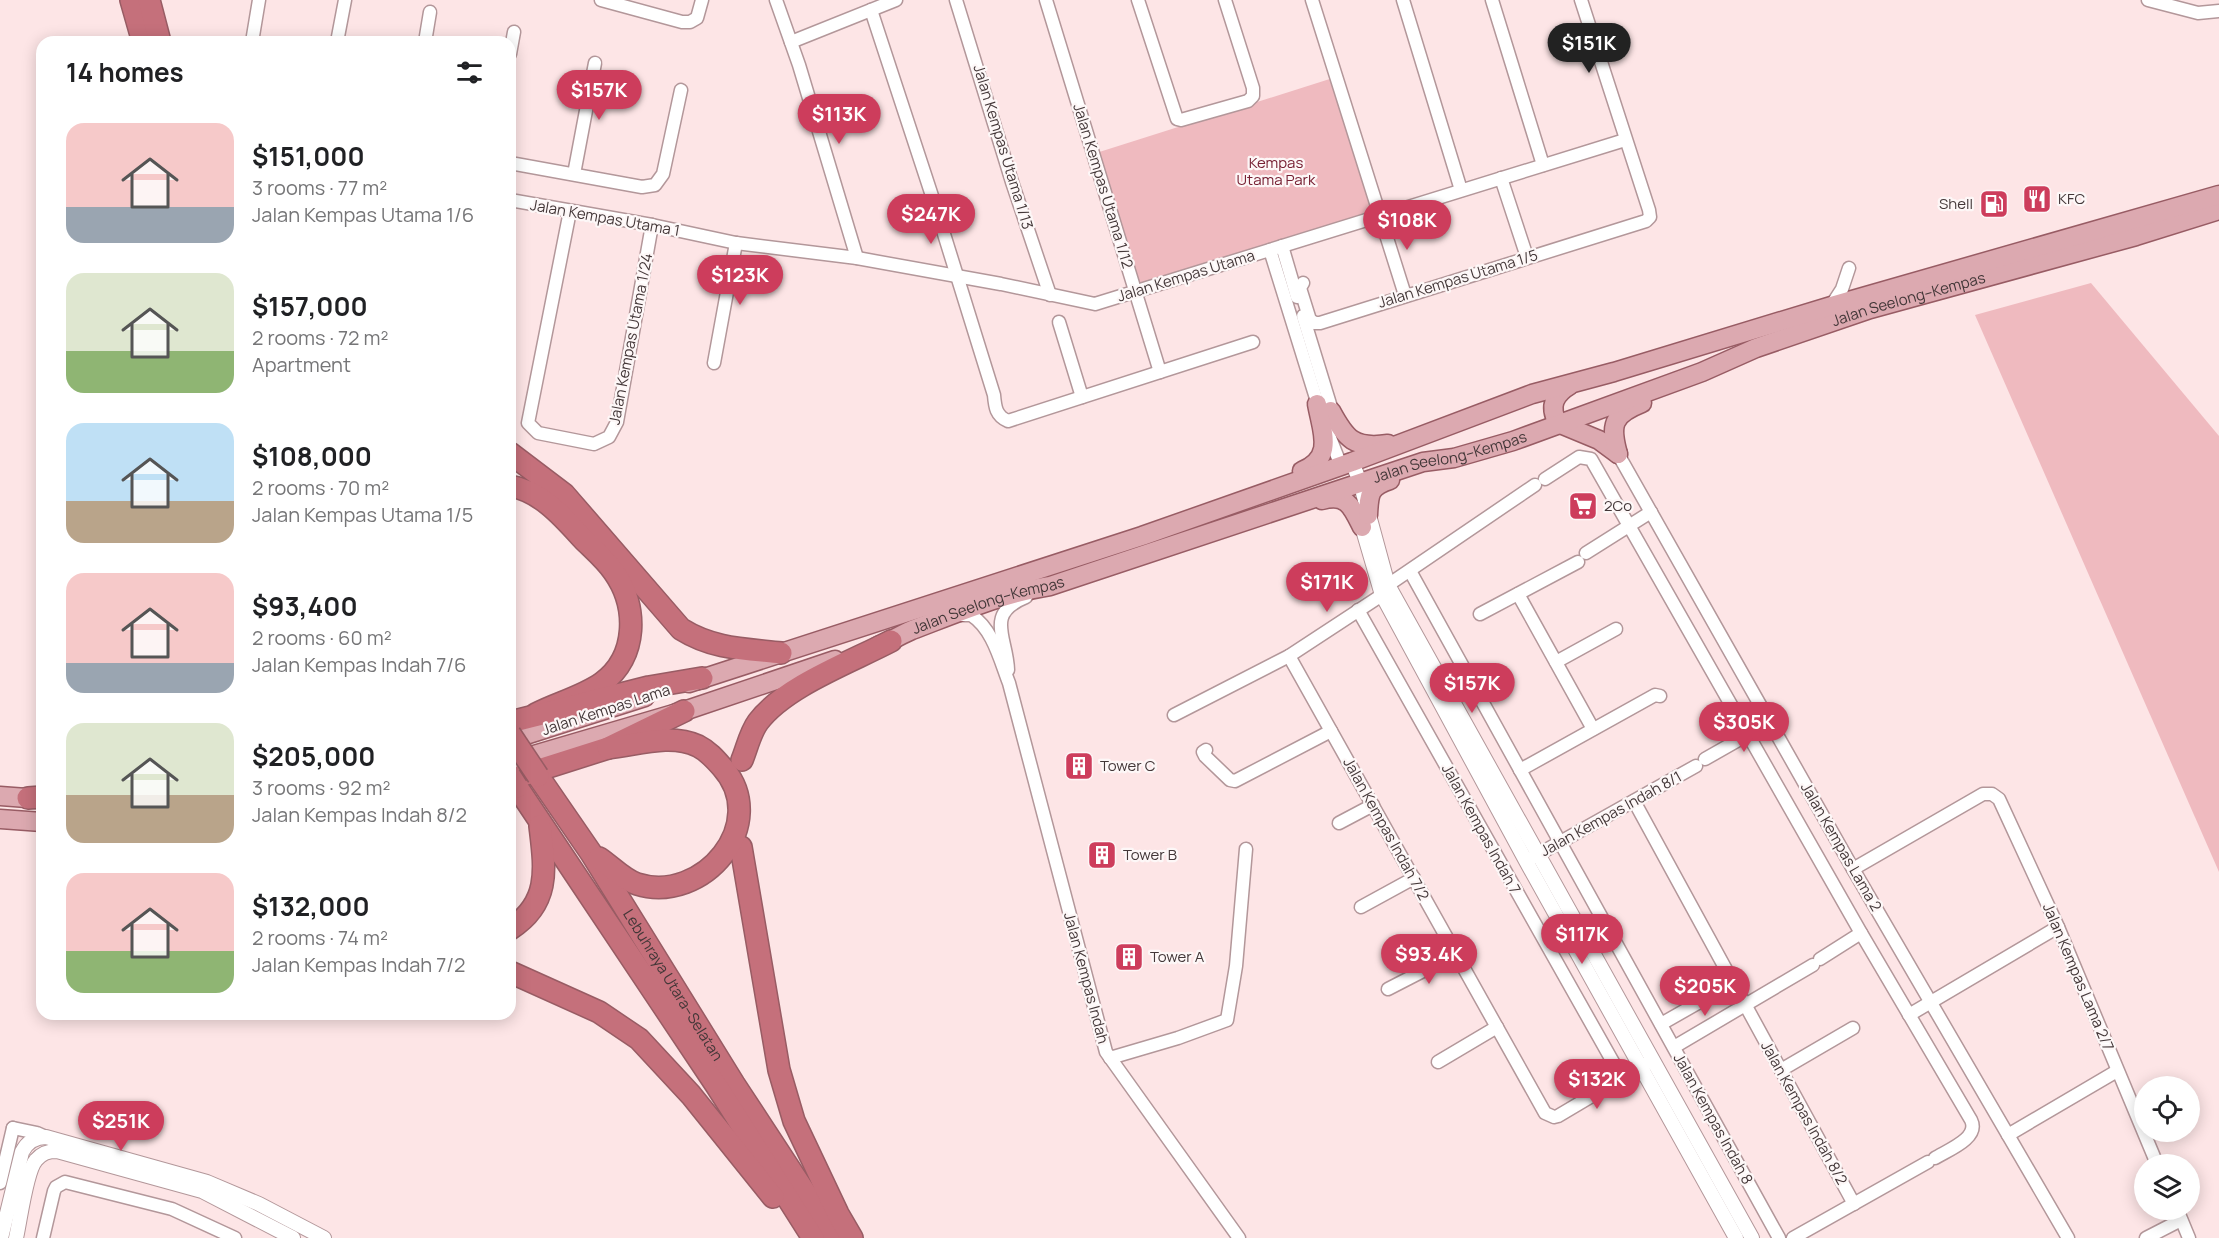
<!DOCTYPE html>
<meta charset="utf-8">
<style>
:root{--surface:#fff;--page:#f2f2f2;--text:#202124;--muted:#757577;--accent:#cd3d5c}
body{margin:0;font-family:Manrope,sans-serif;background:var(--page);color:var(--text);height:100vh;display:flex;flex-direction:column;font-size:22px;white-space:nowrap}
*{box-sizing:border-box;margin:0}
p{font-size:20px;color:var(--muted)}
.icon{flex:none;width:33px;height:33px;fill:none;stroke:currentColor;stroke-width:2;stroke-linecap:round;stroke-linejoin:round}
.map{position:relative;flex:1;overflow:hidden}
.details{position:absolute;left:36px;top:36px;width:480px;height:984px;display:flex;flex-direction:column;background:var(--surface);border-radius:18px;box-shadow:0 3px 15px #0003}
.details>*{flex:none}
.buttons{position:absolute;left:2134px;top:1076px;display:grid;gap:12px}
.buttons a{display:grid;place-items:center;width:66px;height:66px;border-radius:50%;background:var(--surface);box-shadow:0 3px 15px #0003;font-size:30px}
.price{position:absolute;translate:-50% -51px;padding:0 14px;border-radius:21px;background:var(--accent);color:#fff;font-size:20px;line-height:39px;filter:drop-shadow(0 2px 3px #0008)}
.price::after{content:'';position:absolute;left:50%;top:36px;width:18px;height:14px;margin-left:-9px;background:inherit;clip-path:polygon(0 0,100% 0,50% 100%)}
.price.selected{background:#222;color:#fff}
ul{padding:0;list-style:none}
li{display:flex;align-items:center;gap:18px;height:150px;padding:0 30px}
li span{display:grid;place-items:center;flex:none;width:168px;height:120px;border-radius:18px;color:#555}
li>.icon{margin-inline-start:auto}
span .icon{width:72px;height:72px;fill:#fffc;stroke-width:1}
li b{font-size:26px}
h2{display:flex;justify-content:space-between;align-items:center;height:72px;padding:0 30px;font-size:26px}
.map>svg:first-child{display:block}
.green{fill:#efbabf}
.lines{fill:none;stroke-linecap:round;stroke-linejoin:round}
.minor-casing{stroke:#b3979a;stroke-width:15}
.tertiary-casing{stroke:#b3979a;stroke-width:16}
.primary-casing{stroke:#985c64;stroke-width:21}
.motorway-casing{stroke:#985c64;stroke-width:24}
.minor{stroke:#fff;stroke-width:12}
.tertiary{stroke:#fff;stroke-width:14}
.primary{stroke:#dca9b0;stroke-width:18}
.motorway{stroke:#c5707b;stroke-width:21}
.motorway-bridge-casing{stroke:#985c64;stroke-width:24;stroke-linecap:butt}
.motorway-bridge{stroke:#c5707b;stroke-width:21}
.labels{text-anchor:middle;stroke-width:4.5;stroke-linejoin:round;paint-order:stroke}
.street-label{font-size:15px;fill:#433738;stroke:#fdf7f7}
.park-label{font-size:15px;fill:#772033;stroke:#fdf7f7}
.poi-label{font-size:15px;fill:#433738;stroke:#fdf7f7;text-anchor:start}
</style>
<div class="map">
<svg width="2219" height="1238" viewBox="0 0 2219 1238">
<rect width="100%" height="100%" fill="#fde5e6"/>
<g class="green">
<polygon points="1336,77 1380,216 1135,292 1093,154"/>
<polygon points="2091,283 2219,436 2219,872 1975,315"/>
</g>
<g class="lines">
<g class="minor-casing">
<g id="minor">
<polyline points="601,0 682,22 690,22 697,18 702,0"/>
<polyline points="776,0 799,65 857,258"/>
<polyline points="956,0 1012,182 1050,295"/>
<polyline points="1046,0 1160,372"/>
<polyline points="1138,0 1177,119 1181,120 1248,101 1253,96 1253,88 1225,0"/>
<polyline points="1312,0 1405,295"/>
<polyline points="1403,0 1461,190"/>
<polyline points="1492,0 1543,165"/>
<polyline points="2148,0 2198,13 2219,11"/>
<path d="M 871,10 L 935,205 L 994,395 C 995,407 996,416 1008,421 L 1253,342"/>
<polyline points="252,42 259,0"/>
<polyline points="337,42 345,0"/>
<polyline points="425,42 430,12"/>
<polyline points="791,42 896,0"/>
<polyline points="510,54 514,32"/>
<polyline points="510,163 642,187 655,185 663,174 681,90"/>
<polyline points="574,174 595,63"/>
<polyline points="1501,178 1527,257"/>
<polyline points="510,200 652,225 736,243 857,258 1001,284 1095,304 1625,140"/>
<polyline points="570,211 528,423 538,433 594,444 609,437 617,422 652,225"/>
<polyline points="1282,246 1297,297"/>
<polyline points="1270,250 1320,411"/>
<polyline points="1303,283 1300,288 1310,320 1315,323 1320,323 1646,221 1650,217 1649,210 1581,0"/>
<polyline points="1831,306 1842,289 1849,268"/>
<polyline points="1303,316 1334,417"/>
<polyline points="1059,322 1082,397"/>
<polyline points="714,363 736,243"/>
<polyline points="1327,430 1341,466"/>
<polyline points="1618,454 1853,869 2068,1238"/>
<path d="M 1545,479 L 1579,457 L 1591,459 L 1595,466 L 1861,933 L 1971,1120 C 1980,1138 1948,1150 1935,1158"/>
<polyline points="1586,553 1651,512"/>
<polyline points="1410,571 1779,1238"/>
<polyline points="1388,585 1535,485"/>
<polyline points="1518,594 1593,729"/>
<polyline points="1358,610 1622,1078"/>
<polyline points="1480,614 1578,562"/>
<path d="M 957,615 L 971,615 C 993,629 1000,660 1009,683 L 1106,1052 L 1239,1238"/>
<polyline points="1289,656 1545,1113 1554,1117 1558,1116 1649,1062"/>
<polyline points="1556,662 1616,629"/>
<path d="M 1008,670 C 1007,637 984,614 1026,597"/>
<polyline points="1174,715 1289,656 1382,595"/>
<polyline points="1206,750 1203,752 1205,756 1230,780 1235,781 1331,731"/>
<polyline points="1705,759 1770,722"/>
<polyline points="1520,770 1655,695 1660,696"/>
<polyline points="1634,801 1854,1204"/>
<polyline points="1339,823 1373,805"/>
<polyline points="1530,859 1696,766"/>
<polyline points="1853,869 1983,794 1992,794 1999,799 2058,927 2157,1164"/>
<polyline points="1361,907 1414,878"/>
<polyline points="1820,959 1861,933"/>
<polyline points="1388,989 1456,954"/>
<polyline points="1909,1015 2058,927"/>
<polyline points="1661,1024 1733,983"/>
<polyline points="1674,1047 1813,965"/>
<polyline points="1110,1058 1178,1038 1227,1020 1236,966 1246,849"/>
<polyline points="1438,1062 1497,1027"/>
<polyline points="1781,1070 1853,1028"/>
<polyline points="13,1128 37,1133 46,1137"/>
<polyline points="2008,1135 2117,1071"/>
<polyline points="0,1183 13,1128"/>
<polyline points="2177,1209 2189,1238"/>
<polyline points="43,1238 54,1191 56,1187 65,1182 172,1209 235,1238"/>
<polyline points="1793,1238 1928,1162"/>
<polyline points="2146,1238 2181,1220"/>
</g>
</g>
<g class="tertiary-casing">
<g id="tertiary">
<polyline points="1352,462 1360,482 1388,585 1752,1238"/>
<polyline points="1363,530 1382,595 1526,861 1736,1238"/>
<path d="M 1,1238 L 22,1152 C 27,1142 35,1137 46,1137 L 207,1182 L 259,1204 L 324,1238"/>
<path d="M 16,1238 C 20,1221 26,1171 36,1160 C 42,1153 48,1151 57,1151 L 202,1191 L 293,1238"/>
</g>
</g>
<g class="primary-casing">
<g id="primary">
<path d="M 1570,385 C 1555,394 1548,406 1558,423 L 1599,440 L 1618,454"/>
<path d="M 1331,411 C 1346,439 1354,449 1388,444"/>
<path d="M 1618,454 C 1610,425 1612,415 1642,403"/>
<path d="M 1302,471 C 1335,457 1322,432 1317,404"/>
<path d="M 1322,500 C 1347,493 1352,507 1362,527"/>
<path d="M 1368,515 C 1369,494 1369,487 1390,480"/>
<path id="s1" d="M 878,646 C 890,642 900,635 912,630 C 957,613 1003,593 1050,586 L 1423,462 L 1454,458 L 1513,441 L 1702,372 L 1756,348 L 1870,309 L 2136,236 L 2219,210"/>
<polyline points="689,683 1142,536 1352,462 1532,394 1614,372 1831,306 2219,195"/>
<polyline points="510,740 645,697"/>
<polyline points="510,762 684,711 835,660"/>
<polyline points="0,796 40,799"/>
<polyline points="0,819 42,822"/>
</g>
</g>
<g class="motorway-casing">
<g id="motorway">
<polyline points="131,0 143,42"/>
<polyline points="149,0 160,42"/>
<path d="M 510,453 L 564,494 L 681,629 C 713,649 744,649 781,653"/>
<path d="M 510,486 C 541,491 563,517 583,539 C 593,549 606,560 614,572 C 638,606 638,657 602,683 C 582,697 557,703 536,714"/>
<polyline points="510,722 649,687 702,678"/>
<path d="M 742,760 C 747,748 750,733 758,722 C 785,686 851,662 891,641"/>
<polyline points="523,775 608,748 684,711"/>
<path id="s2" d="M 538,776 L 591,853 L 734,1084 L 835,1238"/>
<polyline points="517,787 716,1085 813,1238"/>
<polyline points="28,798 42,797"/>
<polyline points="741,847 779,1070 794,1121 838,1214 852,1238"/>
<path d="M 599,858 C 611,866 624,880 637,884 C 703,905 772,823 722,767 C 715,759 708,751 698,746 C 670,733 637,745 608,748"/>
<path d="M 510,929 C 551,903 545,868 540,826"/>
<polyline points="510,972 599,1012 639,1039 691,1095 773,1197"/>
</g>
</g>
<use href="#minor" class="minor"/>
<use href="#tertiary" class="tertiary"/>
<use href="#primary" class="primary"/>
<use href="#motorway" class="motorway"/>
<g class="motorway-bridge-casing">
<g id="motorway-bridge">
<polyline points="510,734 538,776"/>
<polyline points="510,776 517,787"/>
</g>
</g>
<use href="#motorway-bridge" class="motorway-bridge"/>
</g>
<defs>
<g id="restaurant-square" transform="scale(1.5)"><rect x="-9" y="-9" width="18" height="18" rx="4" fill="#cd3d5c" stroke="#fdf7f7"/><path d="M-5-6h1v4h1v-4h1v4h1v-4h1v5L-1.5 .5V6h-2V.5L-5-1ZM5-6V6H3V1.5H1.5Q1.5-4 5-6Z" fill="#fff"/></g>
<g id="fuel-square" transform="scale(1.5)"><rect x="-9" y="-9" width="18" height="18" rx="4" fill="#cd3d5c" stroke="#fdf7f7"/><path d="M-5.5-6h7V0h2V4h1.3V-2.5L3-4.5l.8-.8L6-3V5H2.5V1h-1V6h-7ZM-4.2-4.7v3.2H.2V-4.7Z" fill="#fff"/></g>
<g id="supermarket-square" transform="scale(1.5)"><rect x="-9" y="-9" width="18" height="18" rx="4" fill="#cd3d5c" stroke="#fdf7f7"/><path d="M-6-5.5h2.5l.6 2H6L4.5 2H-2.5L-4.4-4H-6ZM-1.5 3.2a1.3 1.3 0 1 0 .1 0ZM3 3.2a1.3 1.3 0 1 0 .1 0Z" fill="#fff"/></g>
<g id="building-square" transform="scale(1.5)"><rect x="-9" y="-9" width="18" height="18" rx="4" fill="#cd3d5c" stroke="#fdf7f7"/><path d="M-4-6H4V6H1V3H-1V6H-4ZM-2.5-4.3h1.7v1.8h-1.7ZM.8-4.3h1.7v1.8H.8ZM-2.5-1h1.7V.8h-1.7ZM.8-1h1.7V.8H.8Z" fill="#fff"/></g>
</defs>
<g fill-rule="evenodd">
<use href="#restaurant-square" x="2037" y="199"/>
<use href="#fuel-square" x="1994" y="204"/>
<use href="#supermarket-square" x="1583" y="506"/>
<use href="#building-square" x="1079" y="766"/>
<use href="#building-square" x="1102" y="855"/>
<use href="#building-square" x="1129" y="957"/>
</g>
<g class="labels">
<g class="street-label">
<text transform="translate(1003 147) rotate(73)" y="5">Jalan Kempas Utama 1/13</text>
<text transform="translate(1103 186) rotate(73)" y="5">Jalan Kempas Utama 1/12</text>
<text transform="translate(605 218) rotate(10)" y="5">Jalan Kempas Utama 1</text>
<text transform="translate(1186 276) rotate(-17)" y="5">Jalan Kempas Utama</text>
<text transform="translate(1458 279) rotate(-17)" y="5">Jalan Kempas Utama 1/5</text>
<text dy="5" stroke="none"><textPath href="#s1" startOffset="1089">Jalan Seelong–Kempas</textPath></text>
<text transform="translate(631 339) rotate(-79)" y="5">Jalan Kempas Utama 1/24</text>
<text dy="5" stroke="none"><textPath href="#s1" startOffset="603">Jalan Seelong–Kempas</textPath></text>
<text dy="5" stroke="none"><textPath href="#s1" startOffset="118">Jalan Seelong–Kempas</textPath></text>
<text transform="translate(606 710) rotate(-18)" y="5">Jalan Kempas Lama</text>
<text transform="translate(1611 814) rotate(-29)" y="5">Jalan Kempas Indah 8/1</text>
<text transform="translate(1386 829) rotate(61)" y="5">Jalan Kempas Indah 7/2</text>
<text transform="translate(1481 829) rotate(61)" y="5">Jalan Kempas Indah 7</text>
<text transform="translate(1841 847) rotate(60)" y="5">Jalan Kempas Lama 2</text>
<text transform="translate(2078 977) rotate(67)" y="5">Jalan Kempas Lama 2/7</text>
<text transform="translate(1086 978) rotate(75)" y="5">Jalan Kempas Indah</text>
<text dy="5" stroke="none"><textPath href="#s2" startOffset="249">Lebuhraya Utara–Selatan</textPath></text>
<text transform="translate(1804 1113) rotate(61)" y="5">Jalan Kempas Indah 8/2</text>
<text transform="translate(1713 1119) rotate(61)" y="5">Jalan Kempas Indah 8</text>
</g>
<g class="park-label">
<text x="1276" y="168">Kempas<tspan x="1276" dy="17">Utama Park</tspan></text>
</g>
<g class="poi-label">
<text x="2058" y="204">KFC</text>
<text x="1973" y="209" text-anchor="end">Shell</text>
<text x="1604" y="511">2Co</text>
<text x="1100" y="771">Tower C</text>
<text x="1123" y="860">Tower B</text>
<text x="1150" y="962">Tower A</text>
</g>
</g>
</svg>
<div class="buttons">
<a><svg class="icon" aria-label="locate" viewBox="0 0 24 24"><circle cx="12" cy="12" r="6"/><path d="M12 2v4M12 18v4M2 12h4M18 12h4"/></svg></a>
<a><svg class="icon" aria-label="layers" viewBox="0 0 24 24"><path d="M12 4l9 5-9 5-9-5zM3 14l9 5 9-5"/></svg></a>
</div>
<b class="price selected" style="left:1589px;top:74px">$151K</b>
<b class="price" style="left:599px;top:121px">$157K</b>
<b class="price" style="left:839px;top:145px">$113K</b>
<b class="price" style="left:931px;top:245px">$247K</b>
<b class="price" style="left:1407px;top:251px">$108K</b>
<b class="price" style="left:740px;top:306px">$123K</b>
<b class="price" style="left:1327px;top:613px">$171K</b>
<b class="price" style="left:1472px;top:714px">$157K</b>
<b class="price" style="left:1744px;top:753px">$305K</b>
<b class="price" style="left:1582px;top:965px">$117K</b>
<b class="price" style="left:1429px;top:985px">$93.4K</b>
<b class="price" style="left:1705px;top:1017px">$205K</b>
<b class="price" style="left:1597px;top:1110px">$132K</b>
<b class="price" style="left:121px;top:1152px">$251K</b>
<section class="details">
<h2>14 homes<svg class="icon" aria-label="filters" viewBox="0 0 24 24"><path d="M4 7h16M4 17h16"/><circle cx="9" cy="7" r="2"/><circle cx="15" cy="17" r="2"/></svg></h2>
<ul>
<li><span style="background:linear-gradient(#f6c9c9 70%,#9aa5b1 0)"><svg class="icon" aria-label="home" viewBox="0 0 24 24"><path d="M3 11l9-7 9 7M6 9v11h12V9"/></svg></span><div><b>$151,000</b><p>3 rooms · 77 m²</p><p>Jalan Kempas Utama 1/6</p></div></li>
<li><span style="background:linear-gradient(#dfe7d0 65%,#8fb573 0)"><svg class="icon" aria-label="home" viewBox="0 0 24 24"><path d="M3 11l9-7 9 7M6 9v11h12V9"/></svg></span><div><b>$157,000</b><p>2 rooms · 72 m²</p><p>Apartment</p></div></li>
<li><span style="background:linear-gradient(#bfe0f5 65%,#b9a48a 0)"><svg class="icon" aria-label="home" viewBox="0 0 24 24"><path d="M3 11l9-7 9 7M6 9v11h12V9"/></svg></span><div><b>$108,000</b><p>2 rooms · 70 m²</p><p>Jalan Kempas Utama 1/5</p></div></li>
<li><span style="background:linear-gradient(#f6c9c9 75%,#9aa5b1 0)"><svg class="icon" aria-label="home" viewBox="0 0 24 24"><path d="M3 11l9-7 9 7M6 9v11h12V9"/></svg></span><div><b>$93,400</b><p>2 rooms · 60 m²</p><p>Jalan Kempas Indah 7/6</p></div></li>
<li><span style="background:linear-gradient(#dfe7d0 60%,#b9a48a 0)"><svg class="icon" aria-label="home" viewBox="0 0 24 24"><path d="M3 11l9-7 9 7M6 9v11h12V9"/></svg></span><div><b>$205,000</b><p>3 rooms · 92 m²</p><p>Jalan Kempas Indah 8/2</p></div></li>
<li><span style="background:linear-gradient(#f6c9c9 65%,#8fb573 0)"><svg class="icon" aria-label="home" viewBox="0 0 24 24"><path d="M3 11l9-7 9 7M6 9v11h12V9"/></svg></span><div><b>$132,000</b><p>2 rooms · 74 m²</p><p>Jalan Kempas Indah 7/2</p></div></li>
</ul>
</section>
</div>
